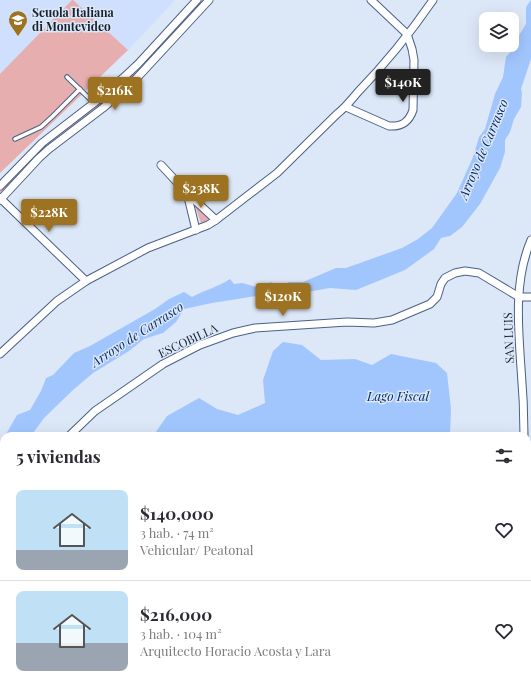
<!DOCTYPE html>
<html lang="es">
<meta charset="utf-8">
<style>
:root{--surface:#fff;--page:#f2f2f3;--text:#2b2b33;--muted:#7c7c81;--line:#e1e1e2;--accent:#9d7221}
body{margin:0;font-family:"Playfair Display",serif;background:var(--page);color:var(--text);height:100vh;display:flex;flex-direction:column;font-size:15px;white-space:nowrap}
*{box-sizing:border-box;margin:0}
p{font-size:13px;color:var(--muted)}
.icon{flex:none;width:22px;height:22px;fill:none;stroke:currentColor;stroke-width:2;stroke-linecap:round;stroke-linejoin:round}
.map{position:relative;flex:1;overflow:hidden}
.sheet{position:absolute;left:0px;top:432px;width:531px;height:256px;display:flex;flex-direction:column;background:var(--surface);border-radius:12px 12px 0 0;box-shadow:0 4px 16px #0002}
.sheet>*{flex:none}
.tools{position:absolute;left:479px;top:12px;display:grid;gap:8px}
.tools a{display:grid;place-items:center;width:40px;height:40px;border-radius:8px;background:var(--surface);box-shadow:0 4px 16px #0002;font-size:20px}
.price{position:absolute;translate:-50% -34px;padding:0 9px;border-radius:4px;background:var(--accent);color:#fff;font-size:13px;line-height:26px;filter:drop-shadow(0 1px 2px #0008)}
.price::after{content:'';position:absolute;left:50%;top:24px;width:12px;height:9px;margin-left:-6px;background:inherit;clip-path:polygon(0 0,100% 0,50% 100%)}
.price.current{background:#222;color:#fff}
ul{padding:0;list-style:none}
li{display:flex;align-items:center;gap:12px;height:100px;padding:0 16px}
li+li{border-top:1px solid var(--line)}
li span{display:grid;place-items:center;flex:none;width:112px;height:80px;border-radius:8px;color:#555}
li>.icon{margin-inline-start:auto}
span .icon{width:48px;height:48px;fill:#fffc;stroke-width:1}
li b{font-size:17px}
h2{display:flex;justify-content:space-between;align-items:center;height:48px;padding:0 16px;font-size:17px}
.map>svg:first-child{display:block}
.built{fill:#cee0fd}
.grass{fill:url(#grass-tufts)}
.wetland{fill:url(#wetland-marsh)}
.park{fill:#e6aeae}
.water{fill:#a1c6fe}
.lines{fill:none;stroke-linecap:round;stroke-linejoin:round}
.service-casing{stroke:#4a6184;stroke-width:5.5}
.minor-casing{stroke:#4a6184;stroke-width:9}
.service{stroke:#fff;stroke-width:3.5}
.minor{stroke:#fff;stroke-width:7}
.labels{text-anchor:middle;stroke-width:3;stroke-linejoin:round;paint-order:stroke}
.poi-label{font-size:12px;font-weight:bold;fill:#17202f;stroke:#dce7f7;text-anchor:start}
.street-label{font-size:12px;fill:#17202f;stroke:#dce7f7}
.water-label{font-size:13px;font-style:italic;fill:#012d6c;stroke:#dce7f7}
</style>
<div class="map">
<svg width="531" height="688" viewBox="0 0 531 688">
<defs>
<pattern id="grass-tufts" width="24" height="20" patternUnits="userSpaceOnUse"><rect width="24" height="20" fill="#e6aeae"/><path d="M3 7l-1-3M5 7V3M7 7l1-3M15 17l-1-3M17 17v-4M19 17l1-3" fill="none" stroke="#c59596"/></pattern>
<pattern id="wetland-marsh" width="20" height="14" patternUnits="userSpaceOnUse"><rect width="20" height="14" fill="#e6aeae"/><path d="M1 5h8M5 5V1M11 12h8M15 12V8" fill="none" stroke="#c59596"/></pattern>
</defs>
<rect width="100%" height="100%" fill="#dce7f7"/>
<g class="built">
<polygon points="0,0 72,0 0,74"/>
<polygon points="73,0 175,0 128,50"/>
</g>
<g class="grass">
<polygon points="201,0 206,0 133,79 1,194 0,193 0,191 40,149 61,131 105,99 130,77"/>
<polygon points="194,203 210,218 206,221 201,223"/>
</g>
<polygon class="wetland" points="531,522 531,555 527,555 527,525"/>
<polygon class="park" points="72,0 73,0 128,50 0,173 0,74"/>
<g class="water">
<path d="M 531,0 L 531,59 L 521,89 L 522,93 L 521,107 L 514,119 L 510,132 L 505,140 L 505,152 L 500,168 L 480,204 L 462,227 L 450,236 L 441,238 L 434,249 L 405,270 L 356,290 L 330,288 L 301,293 L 289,291 L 280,301 L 256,296 L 212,303 L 184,309 L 176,322 L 163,333 L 144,339 L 129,351 L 93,373 L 73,390 L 44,418 L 31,436 L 5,436 L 17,415 L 30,410 L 41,391 L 46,378 L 53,375 L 74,353 L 90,346 L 155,309 L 169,299 L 184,292 L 192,297 C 205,290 218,287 230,279 L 234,284 L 242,283 L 259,288 L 271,282 L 281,287 L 289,282 L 303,282 L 336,268 L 346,268 L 402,248 L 418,239 L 432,228 L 457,193 L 473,157 L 479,137 L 485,129 L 495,94 L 503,77 L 506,57 L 515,47 L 518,37 L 526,24 L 526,7 Z"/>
<polygon points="283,342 302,345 321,360 355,359 372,365 391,354 436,363 447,373 451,409 450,436 153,436 167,416 199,398 217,409 238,415 265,403 263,380 273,351"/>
<polygon points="4,438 4,468 0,472 0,446"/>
</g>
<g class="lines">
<g class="service-casing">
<g id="service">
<polyline points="67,77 94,103"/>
<polyline points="15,139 41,127 53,116 80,89"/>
</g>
</g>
<g class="minor-casing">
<g id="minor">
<path d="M 346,107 L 389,126 C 402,127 409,122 413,110 L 414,60 L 412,49 L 407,34 L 371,0"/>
<polyline points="161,165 187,193 216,220"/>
<polyline points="0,186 42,143 94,103 123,78 138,64 197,0"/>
<polyline points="187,193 196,230"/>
<polyline points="0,198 86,281"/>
<polyline points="0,200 39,158 49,149 103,108 135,80 209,0"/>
<path d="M 0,354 L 57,301 L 86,281 L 148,248 L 208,225 L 216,220 L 277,173 L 337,114 C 346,107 351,100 358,92 C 386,63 411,32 433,0"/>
<polyline points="69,436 95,411 163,364 200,345 233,333 255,328 347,322 374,323 392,320 430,304 437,297 441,284 445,278 455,273 465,271 479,273 519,297 531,297"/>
<path d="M 524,436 C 524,413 523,391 521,368 C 518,325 514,280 531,240"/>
<polyline points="527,455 531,455"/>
<polyline points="0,510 4,506"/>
<polyline points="527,616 531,615"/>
<polyline points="0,622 4,622"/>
<polyline points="527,634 531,631"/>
<polyline points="268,684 274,688"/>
<polyline points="421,684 427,688"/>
<polyline points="480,688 481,684"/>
<polyline points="488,688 489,684"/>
</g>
</g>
<use href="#service" class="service"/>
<use href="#minor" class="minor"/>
</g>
<defs>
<g id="school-pin" transform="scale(1)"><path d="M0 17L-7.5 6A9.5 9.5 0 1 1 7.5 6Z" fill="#9d7221" stroke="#dce7f7"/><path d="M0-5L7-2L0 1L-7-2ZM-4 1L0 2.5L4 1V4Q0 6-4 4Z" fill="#fff"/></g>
</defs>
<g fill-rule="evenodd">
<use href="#school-pin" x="18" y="20"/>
</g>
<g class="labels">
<g class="poi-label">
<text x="32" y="17">Scuola Italiana<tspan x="32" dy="14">di Montevideo</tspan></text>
</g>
<g class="street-label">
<text transform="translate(509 338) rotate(-92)" y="4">SAN LUIS</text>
<text transform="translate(188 341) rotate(-25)" y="4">ESCOBILLA</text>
</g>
<g class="water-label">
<text transform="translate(483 149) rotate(-67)" y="5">Arroyo de Carrasco</text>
<text transform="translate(137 334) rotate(-33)" y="5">Arroyo de Carrasco</text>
<text x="398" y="401">Lago Fiscal</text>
</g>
</g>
</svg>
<div class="tools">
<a><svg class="icon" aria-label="layers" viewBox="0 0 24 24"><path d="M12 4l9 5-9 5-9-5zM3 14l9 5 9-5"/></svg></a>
</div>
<b class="price current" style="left:403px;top:103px">$140K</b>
<b class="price" style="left:115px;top:111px">$216K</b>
<b class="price" style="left:201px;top:209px">$238K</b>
<b class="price" style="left:49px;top:233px">$228K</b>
<b class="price" style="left:283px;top:317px">$120K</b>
<section class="sheet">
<h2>5 viviendas<svg class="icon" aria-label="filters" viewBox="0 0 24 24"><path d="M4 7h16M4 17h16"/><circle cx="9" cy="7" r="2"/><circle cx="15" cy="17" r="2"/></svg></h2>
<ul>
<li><span style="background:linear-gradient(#bfe0f5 75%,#9aa5b1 0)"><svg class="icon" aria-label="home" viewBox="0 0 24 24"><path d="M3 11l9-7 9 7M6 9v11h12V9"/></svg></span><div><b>$140,000</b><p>3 hab. · 74 m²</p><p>Vehicular/ Peatonal</p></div><svg class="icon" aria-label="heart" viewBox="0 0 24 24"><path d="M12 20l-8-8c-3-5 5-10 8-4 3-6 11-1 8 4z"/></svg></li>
<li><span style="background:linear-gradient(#bfe0f5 65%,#9aa5b1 0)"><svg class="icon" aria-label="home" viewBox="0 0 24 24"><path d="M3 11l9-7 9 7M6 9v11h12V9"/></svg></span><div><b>$216,000</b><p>3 hab. · 104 m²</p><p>Arquitecto Horacio Acosta y Lara</p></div><svg class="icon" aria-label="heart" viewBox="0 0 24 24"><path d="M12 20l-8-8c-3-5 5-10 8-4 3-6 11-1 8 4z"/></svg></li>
</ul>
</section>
</div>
